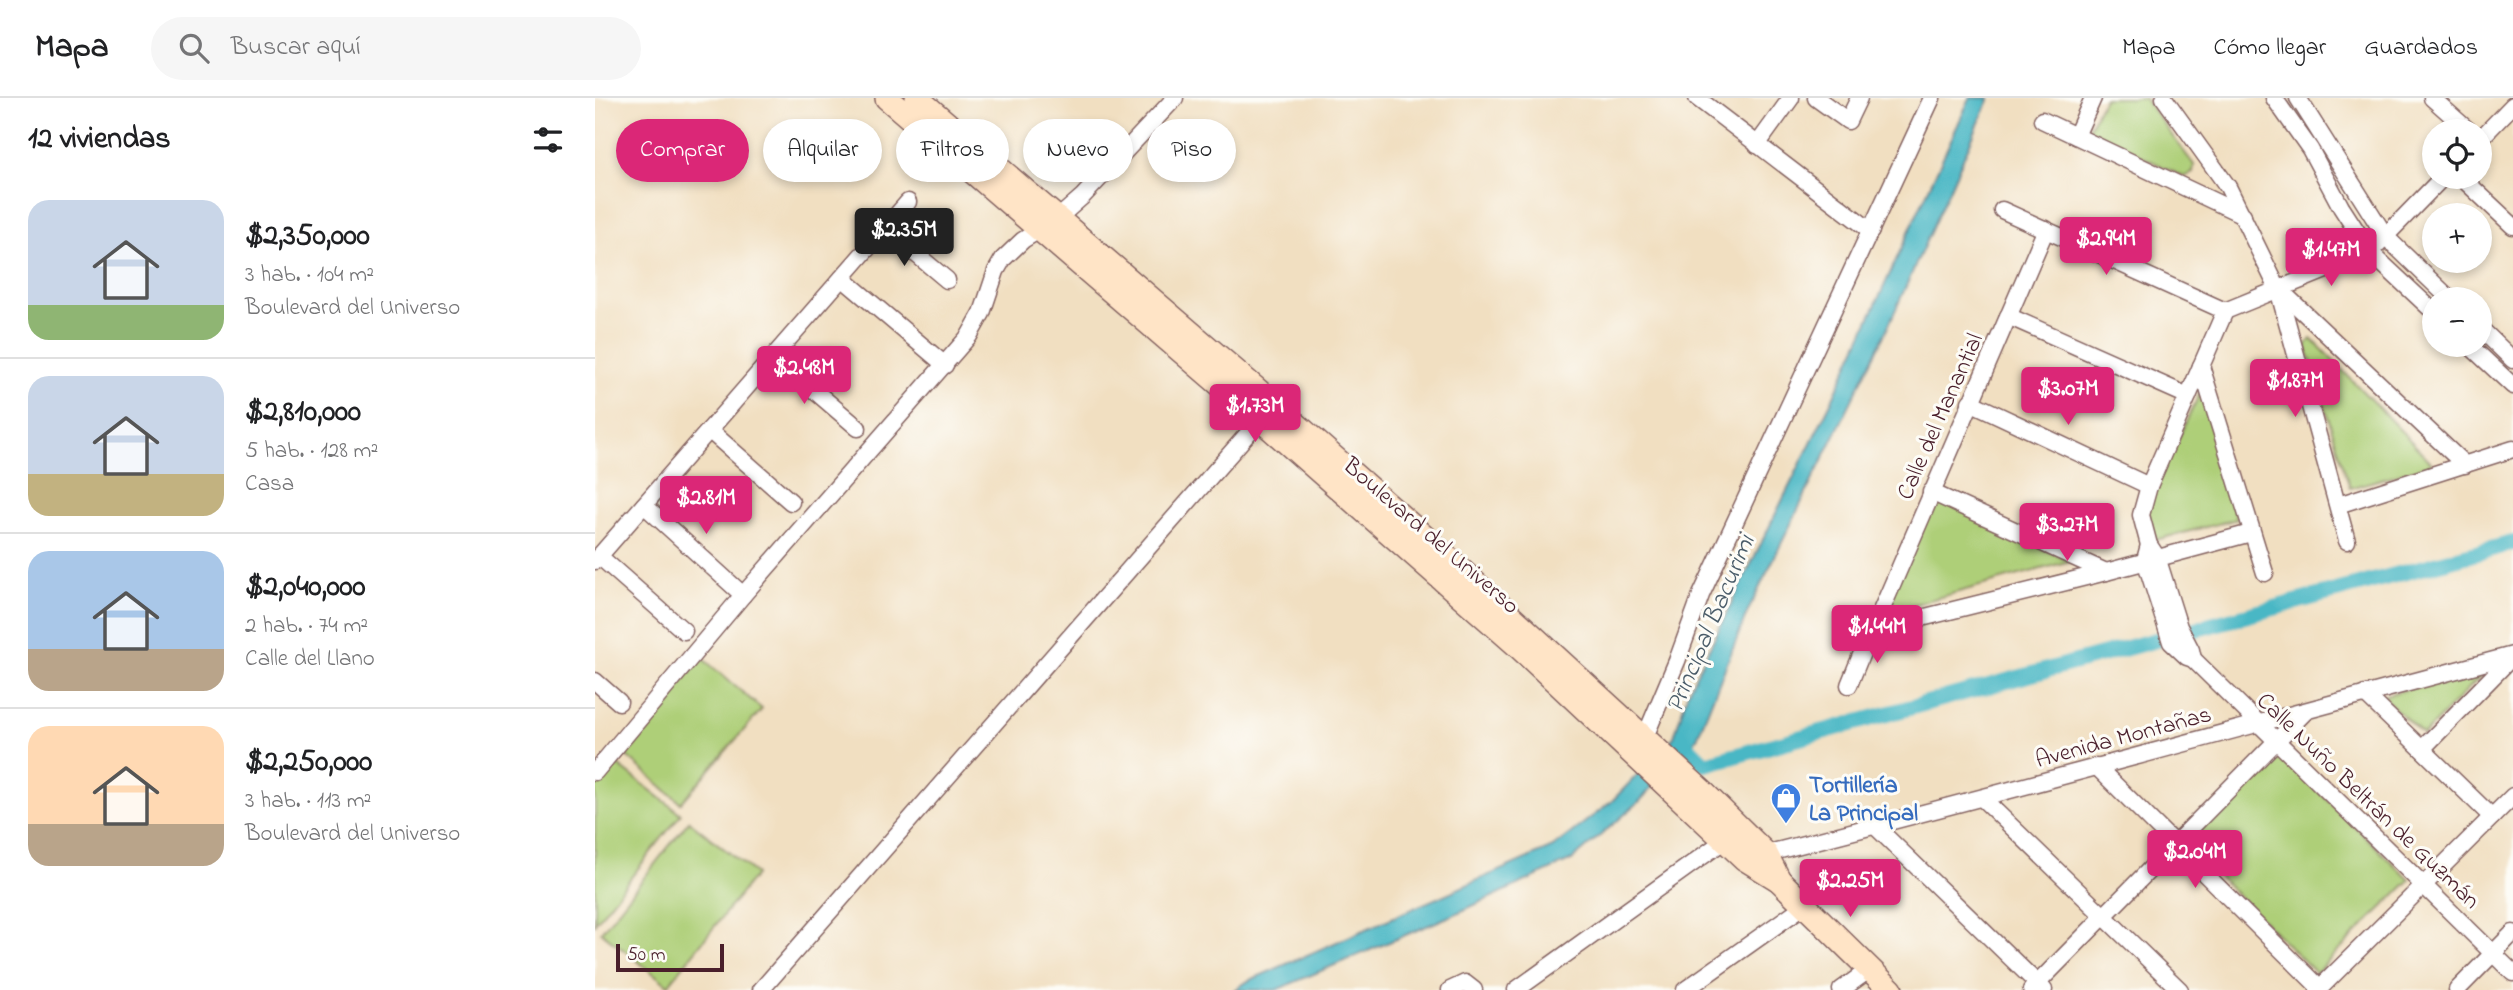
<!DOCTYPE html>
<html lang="es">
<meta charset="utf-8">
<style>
:root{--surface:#fff;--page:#f6f6f6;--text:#202124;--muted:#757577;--line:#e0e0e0;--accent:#db2777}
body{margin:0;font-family:"Indie Flower",sans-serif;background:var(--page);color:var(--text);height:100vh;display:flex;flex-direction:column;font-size:26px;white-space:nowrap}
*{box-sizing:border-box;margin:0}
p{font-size:23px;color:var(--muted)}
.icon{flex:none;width:38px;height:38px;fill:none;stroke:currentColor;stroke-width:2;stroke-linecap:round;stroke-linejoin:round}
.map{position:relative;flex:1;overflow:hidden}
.side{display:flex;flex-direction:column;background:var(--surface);width:595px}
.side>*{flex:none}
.banner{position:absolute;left:21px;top:21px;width:665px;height:63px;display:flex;gap:14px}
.buttons{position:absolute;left:1827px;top:21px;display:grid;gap:14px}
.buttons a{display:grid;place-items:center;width:70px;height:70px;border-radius:50%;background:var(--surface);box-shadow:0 4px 10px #0003;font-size:35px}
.scale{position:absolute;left:21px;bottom:18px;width:108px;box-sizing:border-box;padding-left:7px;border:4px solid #4a1f2b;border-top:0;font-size:19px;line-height:24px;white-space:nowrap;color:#4a1f2b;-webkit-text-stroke:5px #fdfcf7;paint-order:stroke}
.price{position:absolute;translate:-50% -60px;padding:0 16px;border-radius:7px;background:var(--accent);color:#fff;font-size:23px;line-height:46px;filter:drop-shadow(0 2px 4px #0008)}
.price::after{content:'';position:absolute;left:50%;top:42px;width:21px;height:16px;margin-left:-10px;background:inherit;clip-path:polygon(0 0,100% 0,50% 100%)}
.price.active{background:#222;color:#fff}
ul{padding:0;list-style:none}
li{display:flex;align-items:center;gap:21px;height:175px;padding:0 28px}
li+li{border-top:2px solid var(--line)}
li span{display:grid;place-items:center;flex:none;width:196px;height:140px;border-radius:21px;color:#555}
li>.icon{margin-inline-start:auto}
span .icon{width:84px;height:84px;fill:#fffc;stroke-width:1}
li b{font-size:30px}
h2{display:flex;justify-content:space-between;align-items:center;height:84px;padding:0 28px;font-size:30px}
.chip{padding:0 24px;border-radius:32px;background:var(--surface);box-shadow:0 4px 10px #0003;font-size:24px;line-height:63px}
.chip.active{background:var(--accent);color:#fff}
header{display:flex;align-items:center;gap:42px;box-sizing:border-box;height:98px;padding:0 35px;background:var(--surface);border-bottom:2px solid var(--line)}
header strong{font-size:33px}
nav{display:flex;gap:38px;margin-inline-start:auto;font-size:24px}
.search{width:490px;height:63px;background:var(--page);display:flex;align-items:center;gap:18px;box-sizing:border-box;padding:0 24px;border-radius:38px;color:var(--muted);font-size:26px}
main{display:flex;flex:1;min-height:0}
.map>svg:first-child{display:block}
.green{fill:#aecf78;stroke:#7c7752;stroke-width:2}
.water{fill:#4ab7c5;stroke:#4a6b78;stroke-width:2}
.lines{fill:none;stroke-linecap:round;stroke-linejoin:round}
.canal{stroke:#4ab7c5;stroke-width:16}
.street-casing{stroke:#846260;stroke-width:19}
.secondary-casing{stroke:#846260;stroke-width:26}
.street{stroke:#fff;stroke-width:16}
.secondary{stroke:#ffe4c6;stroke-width:23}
.labels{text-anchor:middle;stroke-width:6;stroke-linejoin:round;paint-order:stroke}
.street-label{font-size:24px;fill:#4a1f2b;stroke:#fdfcf7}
.shop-label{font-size:24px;font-weight:bold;fill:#366cbe;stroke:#fdfcf7;text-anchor:start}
.water-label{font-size:26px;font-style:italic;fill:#4a5c69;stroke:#fdfcf7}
</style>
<header>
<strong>Mapa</strong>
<div class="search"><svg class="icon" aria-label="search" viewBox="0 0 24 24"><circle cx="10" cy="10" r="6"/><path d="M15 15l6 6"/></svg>Buscar aquí</div>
<nav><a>Mapa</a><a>Cómo llegar</a><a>Guardados</a></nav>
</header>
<main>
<section class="side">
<h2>12 viviendas<svg class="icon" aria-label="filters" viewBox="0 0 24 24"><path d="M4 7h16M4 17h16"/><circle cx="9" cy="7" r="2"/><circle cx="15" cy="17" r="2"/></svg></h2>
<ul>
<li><span style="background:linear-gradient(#c9d6e8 75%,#8fb573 0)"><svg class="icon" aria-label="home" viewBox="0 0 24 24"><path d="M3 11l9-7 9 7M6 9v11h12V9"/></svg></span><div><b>$2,350,000</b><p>3 hab. · 104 m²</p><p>Boulevard del Universo</p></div></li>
<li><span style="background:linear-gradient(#c9d6e8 70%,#c2b280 0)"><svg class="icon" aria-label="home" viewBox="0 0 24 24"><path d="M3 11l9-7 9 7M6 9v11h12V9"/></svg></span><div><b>$2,810,000</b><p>5 hab. · 128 m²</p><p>Casa</p></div></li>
<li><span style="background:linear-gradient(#a9c7e8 70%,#b9a48a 0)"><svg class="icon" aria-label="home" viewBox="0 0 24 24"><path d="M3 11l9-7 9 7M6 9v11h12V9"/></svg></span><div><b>$2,040,000</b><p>2 hab. · 74 m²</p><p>Calle del Llano</p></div></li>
<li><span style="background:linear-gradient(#ffd9b3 70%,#b9a48a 0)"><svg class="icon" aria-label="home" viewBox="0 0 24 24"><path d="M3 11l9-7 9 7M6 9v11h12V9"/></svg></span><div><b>$2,250,000</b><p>3 hab. · 113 m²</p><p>Boulevard del Universo</p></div></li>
</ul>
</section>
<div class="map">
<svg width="1918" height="892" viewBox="0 0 1918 892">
<rect width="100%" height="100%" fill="#fdfcf7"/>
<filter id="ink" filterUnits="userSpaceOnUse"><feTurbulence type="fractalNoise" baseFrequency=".0143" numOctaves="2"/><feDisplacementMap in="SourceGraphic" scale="14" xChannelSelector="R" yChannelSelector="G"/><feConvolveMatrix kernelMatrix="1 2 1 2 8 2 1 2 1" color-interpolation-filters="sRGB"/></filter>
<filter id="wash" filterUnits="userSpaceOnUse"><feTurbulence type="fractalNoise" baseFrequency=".00686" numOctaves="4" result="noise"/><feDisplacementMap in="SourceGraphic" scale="28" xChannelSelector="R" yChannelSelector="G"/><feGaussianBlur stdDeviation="1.57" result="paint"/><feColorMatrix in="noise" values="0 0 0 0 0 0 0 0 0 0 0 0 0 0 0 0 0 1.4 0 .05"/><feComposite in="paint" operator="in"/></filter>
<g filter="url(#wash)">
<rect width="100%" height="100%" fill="#f1dfc1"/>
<g class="green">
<polygon points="1509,0 1549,0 1599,67 1598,75 1589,79 1493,32"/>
<polygon points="1716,241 1723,247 1838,366 1755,390 1711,247"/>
<polygon points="1606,293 1642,421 1560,442 1550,409"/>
<polygon points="1338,399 1475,463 1288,515"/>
<polygon points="107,560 167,611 86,705 27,654"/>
<polygon points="1885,572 1888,576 1828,637 1787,598"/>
<polygon points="1679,650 1815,782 1721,875 1589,744"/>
<polygon points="18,663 86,716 0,825 0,687"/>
<polygon points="94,723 161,776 73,887 6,834"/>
</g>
<polygon class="water" points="1375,0 1395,0 1291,233 1153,513 1102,640 1044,704 977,762 860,816 681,892 640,892 653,883 958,749 1016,704 1079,639 1093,593 1239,298"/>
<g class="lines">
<g class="canal">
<polyline points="1594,533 1918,445"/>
<polyline points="1090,646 1110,666 1561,542"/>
</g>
</g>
</g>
<g filter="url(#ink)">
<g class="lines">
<g class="street-casing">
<g id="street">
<polyline points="1102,0 1276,133"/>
<polyline points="1221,0 1253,23 1264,0"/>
<polyline points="1569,0 1633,89 1683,191 1752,443"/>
<polyline points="1679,0 1715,51 1746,109 1775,154 1839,214"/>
<polyline points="1703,0 1791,139 1855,201"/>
<polyline points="1837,0 1874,33"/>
<polyline points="1447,22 1648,117"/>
<polyline points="1481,38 1498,0"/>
<polyline points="1885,41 1918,7"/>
<polyline points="1162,47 1196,0"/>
<polyline points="1866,79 1918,128"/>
<polyline points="1407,112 1630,213"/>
<polyline points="290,130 352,182"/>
<polyline points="1451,131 1280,527 1286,530 1511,474 1656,435"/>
<polyline points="247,180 350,267"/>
<polyline points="1685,192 1870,367"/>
<polyline points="1630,213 1775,154 1848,79"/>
<polyline points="1413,218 1593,298"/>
<polyline points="1885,230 1918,262"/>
<polyline points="1874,247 1918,288"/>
<polyline points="179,258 263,330"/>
<polyline points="1606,268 1670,475"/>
<polyline points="1375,304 1554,388"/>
<polyline points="114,332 196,404"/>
<polyline points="1336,394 1511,474"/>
<polyline points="49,407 148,497"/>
<polyline points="1743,407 1918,351"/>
<polyline points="1554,447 1550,462 1576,544 1592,559 1598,561 1918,875"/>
<polyline points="4,458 89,533"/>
<polyline points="0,463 313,104"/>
<polyline points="1598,561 1596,552 1584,529 1562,459 1554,447 1546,417 1554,388 1630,213"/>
<polyline points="0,583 24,604"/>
<polyline points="1254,587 1273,540 1283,529"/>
<polyline points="1770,596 1897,719"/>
<polyline points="1050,639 1082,563 1106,497 1337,0"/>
<polyline points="1827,651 1918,558"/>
<polyline points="1501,668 1725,890"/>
<polyline points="0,674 148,497 374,238 387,215 401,173 408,161 428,142 462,121 488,98 580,0"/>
<polyline points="1388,701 1585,892"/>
<polyline points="1279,727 1449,892"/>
<path d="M 1162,758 C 1415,694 1666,624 1918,557"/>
<polyline points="166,892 670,316"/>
<polyline points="855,892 870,885 879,892"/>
<polyline points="921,892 1130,742"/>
<polyline points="1090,892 1210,807"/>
<polyline points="1246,892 1275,871"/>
<polyline points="1436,892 1710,614"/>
<polyline points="1723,892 1918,698"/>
<polyline points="1862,892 1918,835"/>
</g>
</g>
<g class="secondary-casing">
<g id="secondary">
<polyline points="292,0 665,321 923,548 1150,761 1184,782 1296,892"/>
<polyline points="322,0 667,296 844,452 1108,694 1171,756 1184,782"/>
</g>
</g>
<use href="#street" class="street"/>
<use href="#secondary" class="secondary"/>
</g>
</g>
<defs>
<g id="shop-pin" transform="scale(1.575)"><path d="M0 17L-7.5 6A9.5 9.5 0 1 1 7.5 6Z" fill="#3f7fe0" stroke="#fdfcf7"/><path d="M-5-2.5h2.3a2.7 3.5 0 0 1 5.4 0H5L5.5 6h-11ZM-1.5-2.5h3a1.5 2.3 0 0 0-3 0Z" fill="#fff"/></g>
</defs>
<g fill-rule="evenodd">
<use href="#shop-pin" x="1191" y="700"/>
</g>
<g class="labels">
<g class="street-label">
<text transform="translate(1344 318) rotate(-66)" y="8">Calle del Manantial</text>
<text transform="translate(837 437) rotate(41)" y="8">Boulevard del Universo</text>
<text transform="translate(1528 638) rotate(-15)" y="8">Avenida Montañas</text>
<text transform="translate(1774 702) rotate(44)" y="8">Calle Nuño Beltrán de Guzmán</text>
</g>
<g class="shop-label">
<text x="1214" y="694">Tortillería<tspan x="1214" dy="28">La Principal</tspan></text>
</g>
<g class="water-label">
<text transform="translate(1114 525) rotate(-67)" y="9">Principal Bacurimi</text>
</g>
</g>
</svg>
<div class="buttons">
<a><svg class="icon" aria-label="locate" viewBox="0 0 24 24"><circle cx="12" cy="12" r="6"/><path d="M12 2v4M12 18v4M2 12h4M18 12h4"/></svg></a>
<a>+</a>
<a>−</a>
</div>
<div class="scale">50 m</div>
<b class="price active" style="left:309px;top:170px">$2.35M</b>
<b class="price" style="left:1511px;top:179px">$2.94M</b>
<b class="price" style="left:1736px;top:190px">$1.47M</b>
<b class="price" style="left:209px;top:308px">$2.48M</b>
<b class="price" style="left:1700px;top:321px">$1.87M</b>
<b class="price" style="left:1473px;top:329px">$3.07M</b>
<b class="price" style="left:660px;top:346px">$1.73M</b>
<b class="price" style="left:111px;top:438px">$2.81M</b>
<b class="price" style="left:1472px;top:465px">$3.27M</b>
<b class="price" style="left:1282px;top:567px">$1.44M</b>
<b class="price" style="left:1600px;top:792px">$2.04M</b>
<b class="price" style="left:1255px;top:821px">$2.25M</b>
<div class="banner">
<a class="chip active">Comprar</a>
<a class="chip">Alquilar</a>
<a class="chip">Filtros</a>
<a class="chip">Nuevo</a>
<a class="chip">Piso</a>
</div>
</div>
</main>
